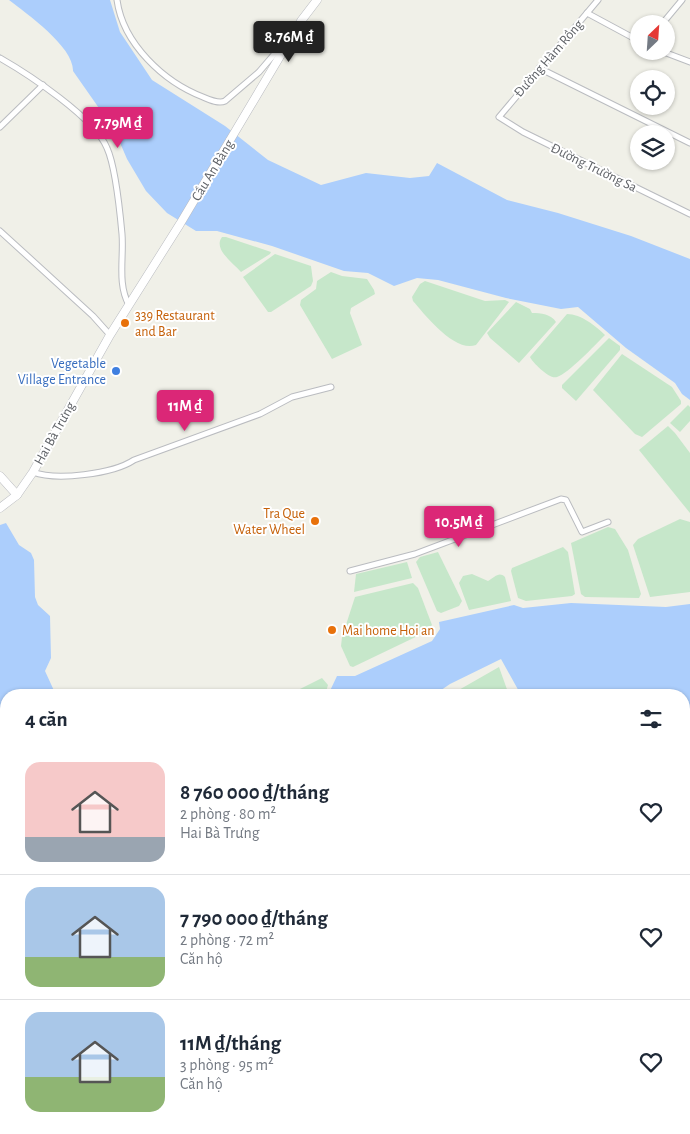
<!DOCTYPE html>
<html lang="vi">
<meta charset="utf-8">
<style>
:root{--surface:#fff;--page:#f6f6f7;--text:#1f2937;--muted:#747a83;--line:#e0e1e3;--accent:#db2777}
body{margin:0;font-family:"Alegreya Sans",sans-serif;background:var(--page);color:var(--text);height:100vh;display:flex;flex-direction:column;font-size:19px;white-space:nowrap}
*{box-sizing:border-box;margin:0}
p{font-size:16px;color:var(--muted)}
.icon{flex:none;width:28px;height:28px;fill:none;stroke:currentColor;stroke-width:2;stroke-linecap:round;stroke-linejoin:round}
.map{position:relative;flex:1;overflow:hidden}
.side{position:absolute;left:0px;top:689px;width:690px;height:446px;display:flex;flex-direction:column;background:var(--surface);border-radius:20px 20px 0 0;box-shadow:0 1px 4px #0004}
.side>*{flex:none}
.needle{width:32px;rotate:25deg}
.fabs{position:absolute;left:630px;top:15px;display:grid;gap:10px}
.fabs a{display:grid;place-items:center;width:45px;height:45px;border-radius:50%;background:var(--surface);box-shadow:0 1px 4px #0004;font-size:25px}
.price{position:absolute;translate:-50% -42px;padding:0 11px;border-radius:5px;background:var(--accent);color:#fff;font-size:16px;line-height:32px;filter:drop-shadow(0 1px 2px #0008)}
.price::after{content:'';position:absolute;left:50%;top:30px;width:15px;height:11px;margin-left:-8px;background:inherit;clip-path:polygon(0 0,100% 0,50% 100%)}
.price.active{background:#222;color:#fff}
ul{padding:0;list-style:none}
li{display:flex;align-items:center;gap:15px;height:125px;padding:0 25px}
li+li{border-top:1px solid var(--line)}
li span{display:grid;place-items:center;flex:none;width:140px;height:100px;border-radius:15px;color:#555}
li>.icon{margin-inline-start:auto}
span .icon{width:60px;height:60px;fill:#fffc;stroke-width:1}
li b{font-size:21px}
h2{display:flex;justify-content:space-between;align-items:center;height:60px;padding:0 25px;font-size:21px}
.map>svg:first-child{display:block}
.green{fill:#c6e7ca}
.water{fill:#accefc}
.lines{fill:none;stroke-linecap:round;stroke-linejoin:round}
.street-casing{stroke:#babcc0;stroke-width:7}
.secondary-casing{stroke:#b9bbc0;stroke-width:9}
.street{stroke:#fff;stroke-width:5}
.secondary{stroke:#fff;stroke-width:8}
.food-dot{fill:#e8710a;stroke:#fff;stroke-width:2}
.shop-dot{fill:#3f7fe0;stroke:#fff;stroke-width:2}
.labels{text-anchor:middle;stroke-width:4;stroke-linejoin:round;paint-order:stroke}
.street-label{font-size:14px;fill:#5f6267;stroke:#fff}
.food-label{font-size:14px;fill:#c56008;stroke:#fff;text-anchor:start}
.shop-label{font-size:14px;fill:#366cbe;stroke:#fff;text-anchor:end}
</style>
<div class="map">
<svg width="690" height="1134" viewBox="0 0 690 1134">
<rect width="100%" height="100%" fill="#f0f0e8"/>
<g class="green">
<path d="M 222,237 L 226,237 L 271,252 L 270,254 L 241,272 C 232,262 213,249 222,237 Z"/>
<polygon points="275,254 311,266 313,281 311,286 271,312 268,312 243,277"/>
<polygon points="331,272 342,276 367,279 374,290 375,294 351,308 350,313 362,345 332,359 300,305 301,300 316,289 317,281"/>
<path d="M 425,281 L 485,301 L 505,300 L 509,302 L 476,345 C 455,353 425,315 413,301 L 412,297 L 420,284 Z"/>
<path d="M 516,302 L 530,309 L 532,313 C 541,313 551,314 556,322 L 519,363 L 490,338 L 487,333 Z"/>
<path d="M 567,314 C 581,314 596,326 605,335 C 595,345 569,373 557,377 C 550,380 533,363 530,357 Z"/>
<polygon points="609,338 620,346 620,350 576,401 562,388 562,385"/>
<polygon points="622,354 672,387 681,401 681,404 642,437 635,434 593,390"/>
<polygon points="688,405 690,407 690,421 680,432 670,423"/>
<polygon points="668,426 675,433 690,453 690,513 639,450"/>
<polygon points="680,519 690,522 690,592 650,597 633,545 638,539"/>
<polygon points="608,527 615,529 628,550 641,594 639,598 585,597 581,594 571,543"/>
<polygon points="563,547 568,552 575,594 572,596 526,601 518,598 511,571 512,568"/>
<polygon points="438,552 462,601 459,606 441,613 437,611 416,562 420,557"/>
<polygon points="407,562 412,578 354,592 356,574"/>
<path d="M 472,574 L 488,581 C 495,577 499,571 505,577 L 511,601 L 469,610 L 459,583 L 463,576 Z"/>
<polygon points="413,583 418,588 432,625 426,632 353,667 350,666 341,646 342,637 355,597"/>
<polygon points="499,667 509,695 450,695"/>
<polygon points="322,678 328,685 325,695 294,695 298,690"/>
<polygon points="684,728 690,729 690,958 684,958"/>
<polygon points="0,927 6,927 6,1071 0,1072"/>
</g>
<g class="water">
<path d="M 9,0 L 110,0 L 120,32 L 152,80 L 225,126 L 268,160 L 321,185 L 366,173 L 410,178 L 429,176 L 437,163 L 507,200 L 558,213 L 631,236 L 690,259 L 690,400 L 682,394 L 675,383 L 626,348 L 578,307 L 561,309 L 506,298 L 438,280 L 417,278 L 394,286 L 368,273 L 344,271 L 272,246 L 217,231 L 196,231 L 167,213 L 146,191 L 127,159 L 115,131 L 73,71 C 74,47 27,14 9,0 Z"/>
<polygon points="6,523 19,545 31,553 34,560 35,597 38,605 50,616 51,658 45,671 56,695 6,695 6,763 0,738 0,525"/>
<polygon points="571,603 666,607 690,604 690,722 684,721 684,695 521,695 501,659 450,684 434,695 328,695 337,676 355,676 432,641 440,629 439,622 514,605 523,608"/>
<polygon points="6,821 6,884 0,880 0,834"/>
</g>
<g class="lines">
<g class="street-casing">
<g id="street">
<path d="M 117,0 C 123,44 164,82 203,97 C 210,100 219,104 225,101 L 259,72 L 289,37"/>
<polyline points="598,0 499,117 523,132 690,214"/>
<polyline points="587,13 639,41"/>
<polyline points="662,24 682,0"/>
<polyline points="661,51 690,62"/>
<path d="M 0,58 C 28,74 95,118 107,148 C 116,168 120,212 122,234 C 124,257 117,284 129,305"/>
<polyline points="539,68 690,143"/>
<polyline points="0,127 43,85"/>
<polyline points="0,231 93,316 110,335"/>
<path d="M 33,472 C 56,481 113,474 134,460 L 260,414 L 292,397 L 331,387"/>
<polyline points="350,571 415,554 561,499 566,500 582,532 608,522"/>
<polyline points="0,923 6,923"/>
<polyline points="684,964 690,965"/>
<polyline points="591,1129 596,1134"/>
</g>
</g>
<g class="secondary-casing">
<g id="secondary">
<polyline points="0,476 17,495"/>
<polyline points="0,508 17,495 33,472 110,335 180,224 301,21 317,0"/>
</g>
</g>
<use href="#street" class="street"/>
<use href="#secondary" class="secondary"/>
</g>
<g class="food-dot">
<circle cx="125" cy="323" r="5"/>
<circle cx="315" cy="521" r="5"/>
<circle cx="332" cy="630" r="5"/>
</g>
<circle class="shop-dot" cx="116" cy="371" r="5"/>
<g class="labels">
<g class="street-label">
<text transform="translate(548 58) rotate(-49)" y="5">Đường Hàm Rồng</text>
<text transform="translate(594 167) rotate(26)" y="5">Đường Trường Sa</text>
<text transform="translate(212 170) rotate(-59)" y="5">Cầu An Bàng</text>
<text transform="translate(54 433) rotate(-61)" y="5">Hai Bà Trưng</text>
</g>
<g class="food-label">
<text x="135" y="320">339 Restaurant<tspan x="135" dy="16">and Bar</tspan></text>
<text x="305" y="518" text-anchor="end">Tra Que<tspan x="305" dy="16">Water Wheel</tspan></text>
<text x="342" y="635">Mai home Hoi an</text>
</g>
<g class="shop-label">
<text x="106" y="368">Vegetable<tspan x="106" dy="16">Village Entrance</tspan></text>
</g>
</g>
</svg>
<div class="fabs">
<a><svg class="needle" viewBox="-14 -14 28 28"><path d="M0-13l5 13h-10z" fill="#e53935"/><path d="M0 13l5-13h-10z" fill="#747a83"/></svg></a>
<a><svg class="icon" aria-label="locate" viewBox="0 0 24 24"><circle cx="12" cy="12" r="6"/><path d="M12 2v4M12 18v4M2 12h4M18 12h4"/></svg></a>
<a><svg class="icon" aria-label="layers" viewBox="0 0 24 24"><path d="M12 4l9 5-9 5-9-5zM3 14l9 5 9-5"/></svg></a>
</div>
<b class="price active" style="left:289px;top:63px">8.76M ₫</b>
<b class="price" style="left:118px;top:149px">7.79M ₫</b>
<b class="price" style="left:185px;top:432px">11M ₫</b>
<b class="price" style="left:459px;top:548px">10.5M ₫</b>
<section class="side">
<h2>4 căn<svg class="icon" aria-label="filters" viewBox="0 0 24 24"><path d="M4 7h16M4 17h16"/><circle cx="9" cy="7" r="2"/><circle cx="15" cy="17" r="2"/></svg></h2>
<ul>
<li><span style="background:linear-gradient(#f6c9c9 75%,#9aa5b1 0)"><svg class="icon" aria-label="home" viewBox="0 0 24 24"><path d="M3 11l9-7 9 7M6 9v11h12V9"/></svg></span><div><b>8 760 000 ₫/tháng</b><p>2 phòng · 80 m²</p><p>Hai Bà Trưng</p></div><svg class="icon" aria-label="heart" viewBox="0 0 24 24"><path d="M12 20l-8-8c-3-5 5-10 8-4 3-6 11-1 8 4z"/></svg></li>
<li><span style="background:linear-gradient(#a9c7e8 70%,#8fb573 0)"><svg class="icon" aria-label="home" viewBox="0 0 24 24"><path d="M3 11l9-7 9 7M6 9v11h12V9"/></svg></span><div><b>7 790 000 ₫/tháng</b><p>2 phòng · 72 m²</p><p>Căn hộ</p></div><svg class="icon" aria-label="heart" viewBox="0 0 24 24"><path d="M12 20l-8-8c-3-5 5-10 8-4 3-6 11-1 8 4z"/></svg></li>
<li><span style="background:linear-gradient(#a9c7e8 65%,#8fb573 0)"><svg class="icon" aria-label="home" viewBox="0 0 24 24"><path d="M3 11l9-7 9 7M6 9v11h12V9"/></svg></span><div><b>11M ₫/tháng</b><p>3 phòng · 95 m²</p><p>Căn hộ</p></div><svg class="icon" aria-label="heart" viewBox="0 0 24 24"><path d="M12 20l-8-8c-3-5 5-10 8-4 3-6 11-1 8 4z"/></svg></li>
</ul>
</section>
</div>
